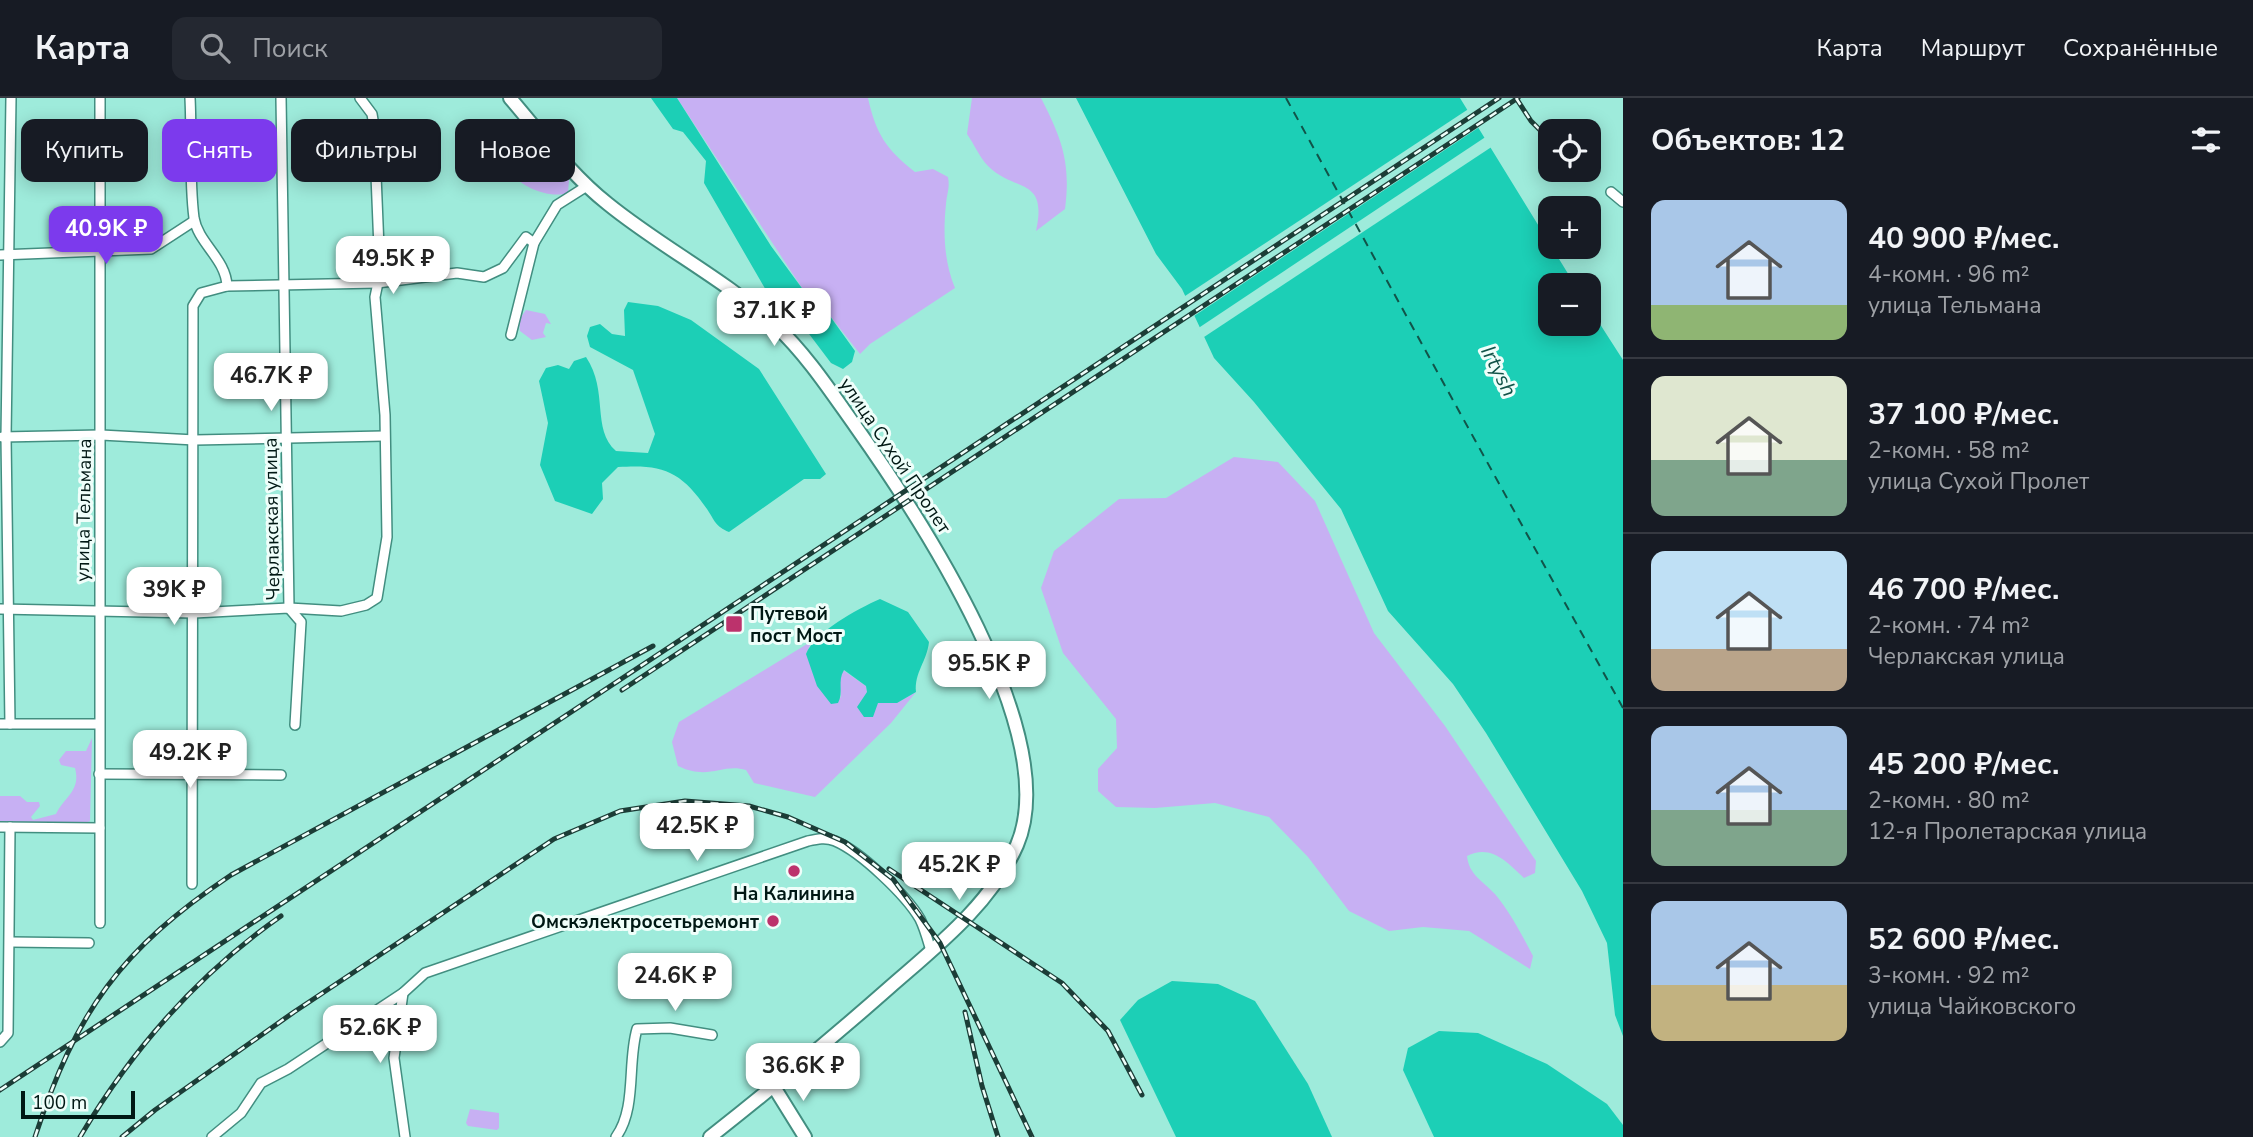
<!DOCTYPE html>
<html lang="ru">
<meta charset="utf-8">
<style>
:root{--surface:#171b24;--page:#242831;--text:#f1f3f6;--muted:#9ea1a6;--line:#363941;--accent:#7c3aed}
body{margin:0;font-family:"Nunito Sans",sans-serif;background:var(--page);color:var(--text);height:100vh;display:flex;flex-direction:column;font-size:26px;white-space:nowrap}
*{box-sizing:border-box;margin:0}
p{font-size:23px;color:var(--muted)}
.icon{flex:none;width:38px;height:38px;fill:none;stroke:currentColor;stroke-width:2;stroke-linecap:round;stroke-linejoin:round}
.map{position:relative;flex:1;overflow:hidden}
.panel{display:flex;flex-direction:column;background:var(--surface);width:630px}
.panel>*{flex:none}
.top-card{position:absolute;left:21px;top:21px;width:665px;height:63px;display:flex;gap:14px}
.tools{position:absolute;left:1538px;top:21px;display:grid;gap:14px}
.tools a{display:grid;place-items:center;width:63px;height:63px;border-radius:14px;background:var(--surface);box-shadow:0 4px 18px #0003;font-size:35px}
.scale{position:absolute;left:21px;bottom:18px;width:114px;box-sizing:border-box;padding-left:7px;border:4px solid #001814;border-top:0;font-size:19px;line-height:24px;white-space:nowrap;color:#001814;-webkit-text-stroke:5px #effefa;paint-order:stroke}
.price{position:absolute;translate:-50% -60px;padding:0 16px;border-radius:14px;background:#fff;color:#222;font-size:23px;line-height:46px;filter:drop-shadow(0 2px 4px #0008)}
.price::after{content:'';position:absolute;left:50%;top:42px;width:21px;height:16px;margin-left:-10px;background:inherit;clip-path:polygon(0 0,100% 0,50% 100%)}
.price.active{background:var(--accent);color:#fff}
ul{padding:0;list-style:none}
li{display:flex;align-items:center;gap:21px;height:175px;padding:0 28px}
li+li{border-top:2px solid var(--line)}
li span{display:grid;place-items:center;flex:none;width:196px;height:140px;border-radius:14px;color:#555}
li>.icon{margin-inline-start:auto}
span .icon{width:84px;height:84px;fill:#fffc;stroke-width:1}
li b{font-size:30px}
h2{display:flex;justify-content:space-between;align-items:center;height:84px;padding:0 28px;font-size:30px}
.tag{padding:0 24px;border-radius:14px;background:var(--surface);box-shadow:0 4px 18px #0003;font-size:24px;line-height:63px}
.tag.active{background:var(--accent);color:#fff}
header{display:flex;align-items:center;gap:42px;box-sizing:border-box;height:98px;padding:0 35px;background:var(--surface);border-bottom:2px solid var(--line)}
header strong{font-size:33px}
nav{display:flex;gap:38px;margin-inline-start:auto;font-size:24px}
.search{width:490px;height:63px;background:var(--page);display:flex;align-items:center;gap:18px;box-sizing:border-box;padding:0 24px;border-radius:14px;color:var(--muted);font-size:26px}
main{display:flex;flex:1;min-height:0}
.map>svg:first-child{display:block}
.green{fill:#c7b0f3}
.water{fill:#1ccfb6}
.pier{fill:#9eebdb}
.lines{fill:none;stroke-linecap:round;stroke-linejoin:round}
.ferry{stroke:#115449;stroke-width:2;stroke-dasharray:9 7;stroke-linecap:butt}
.street-casing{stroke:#428e80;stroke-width:12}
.secondary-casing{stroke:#428e80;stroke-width:16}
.street{stroke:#fff;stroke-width:9}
.secondary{stroke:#fff;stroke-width:12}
.rail-casing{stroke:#1c3d37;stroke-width:5}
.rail{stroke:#effefa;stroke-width:2.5;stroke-dasharray:8;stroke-linecap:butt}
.poi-dot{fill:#bc326c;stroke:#effefa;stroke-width:2.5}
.labels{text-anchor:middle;stroke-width:6;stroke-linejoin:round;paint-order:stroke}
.street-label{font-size:19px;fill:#001814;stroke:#effefa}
.poi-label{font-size:19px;font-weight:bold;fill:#001814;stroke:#effefa;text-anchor:start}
.water-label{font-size:21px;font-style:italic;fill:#115449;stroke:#effefa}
</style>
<header>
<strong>Карта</strong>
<div class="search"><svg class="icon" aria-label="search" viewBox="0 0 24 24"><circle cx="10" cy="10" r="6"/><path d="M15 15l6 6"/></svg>Поиск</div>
<nav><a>Карта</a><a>Маршрут</a><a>Сохранённые</a></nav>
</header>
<main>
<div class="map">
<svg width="1623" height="1039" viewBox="0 0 1623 1039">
<rect width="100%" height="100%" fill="#9eebdb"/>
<g class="green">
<path d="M 677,0 L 868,0 C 876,36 886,51 915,74 L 933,71 L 948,79 C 950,90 947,95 946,106 C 943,134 944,164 955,190 L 870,246 L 860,256 L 827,214 L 804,193 Z"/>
<path d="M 972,0 L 1041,0 C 1062,41 1071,65 1065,111 L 1036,133 C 1048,78 1015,95 988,68 C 980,60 974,46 967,36 Z"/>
<path d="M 519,24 L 527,27 L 569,82 L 568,95 C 545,102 507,84 504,59 C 503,49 510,36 512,27 Z"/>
<polygon points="526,212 545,216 551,226 546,225 543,235 546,239 532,242 520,233 519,222"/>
<path d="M 1234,359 L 1278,364 L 1315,403 L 1374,535 L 1445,628 L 1536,763 L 1535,775 L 1524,780 C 1507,764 1491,746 1467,758 C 1469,777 1483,783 1495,796 C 1510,814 1522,837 1533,858 L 1530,871 L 1469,833 L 1423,829 L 1389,833 L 1349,813 L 1308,759 L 1269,719 L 1215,705 L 1155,710 L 1116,709 L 1098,693 L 1098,671 L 1117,650 L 1116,621 L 1063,555 L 1041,490 L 1054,453 L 1119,401 L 1166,400 Z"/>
<path d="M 812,543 L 806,556 L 841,600 L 839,581 L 843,572 L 866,588 L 867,594 L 877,605 L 897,605 L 916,594 L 891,625 L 815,699 L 754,685 L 746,672 C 722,665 709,683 678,668 L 672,644 L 679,624 Z"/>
<path d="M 92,640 L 90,723 C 67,736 25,723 0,725 L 0,698 L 20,698 L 27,704 L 39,704 L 40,708 L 31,719 L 33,722 L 56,716 C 65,698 81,693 75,670 L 61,667 L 59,662 L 66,653 L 86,653 Z"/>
<polygon points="470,1011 499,1015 499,1030 497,1032 468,1028 466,1025"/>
</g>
<g class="water">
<polygon points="651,0 677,0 771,148 804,193 827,214 855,253 852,264 843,271 831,265 797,220 767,194 704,85 706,63 683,34 673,31"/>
<polygon points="1076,0 1460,0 1575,187 1550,187 1550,226 1589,226 1589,209 1623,262 1623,938 1615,917 1607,845 1582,793 1486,635 1453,586 1388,513 1341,411 1254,304 1214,260 1182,191 1156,156"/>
<path d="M 628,204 L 658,208 L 691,222 L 759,271 L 826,376 L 820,381 L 804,381 L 729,434 C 715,428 715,423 707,411 C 681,373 663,366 618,369 L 602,385 L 603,401 L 592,416 L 555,403 L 540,367 L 548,325 L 539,283 L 546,270 L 558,267 L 569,271 L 574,263 L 586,259 C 609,293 591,331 616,353 L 648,355 L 655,336 L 633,272 L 590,249 L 587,238 L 590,229 L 600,226 L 612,236 L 625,238 L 624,212 Z"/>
<path d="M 880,501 L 908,514 L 929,544 C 927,563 914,575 916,594 L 897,605 L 878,605 L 873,619 L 864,619 L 857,609 L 867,594 L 866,588 L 844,572 C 837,583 844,594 838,605 L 831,606 L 817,588 L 806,556 C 815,534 857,511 880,501 Z"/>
<polygon points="1172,883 1218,886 1255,903 1308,986 1332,1039 1176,1039 1120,922 1138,902"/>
<polygon points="1439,933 1478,935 1547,966 1607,1006 1623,1027 1623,1039 1434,1039 1403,972 1408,950"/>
</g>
<g class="pier">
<polygon points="1470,10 1481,28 1191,220 1182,200"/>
<polygon points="1487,38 1493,48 1201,241 1197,231"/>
</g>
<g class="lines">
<polyline class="ferry" points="1286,0 1623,610"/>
<g class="street-casing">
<g id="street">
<path d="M 190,0 C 192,39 189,81 194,120 C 198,145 226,161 227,188 L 201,195 L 193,208 L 192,786"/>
<polyline points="281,0 289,510 301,524 295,627"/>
<polyline points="1611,94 1623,104"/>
<polyline points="0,157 151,151 194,123"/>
<polyline points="227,188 377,185 457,175 484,179 503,170 526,139 534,145"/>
<polyline points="511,237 534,145 557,107 587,88"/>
<polyline points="2,339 101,337 195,342 384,338"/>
<polyline points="0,511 194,515 289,510 341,513 366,507 377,500 387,439 385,317 375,199 380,175 374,28 372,16 360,0"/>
<polyline points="0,626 99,626"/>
<polyline points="10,626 6,339 11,0"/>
<polyline points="99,676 281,677"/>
<polyline points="0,729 100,730"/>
<polyline points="100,825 100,0"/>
<polyline points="11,844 89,845"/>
<polyline points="403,895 394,960 405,1039"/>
<polyline points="0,944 8,935 10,729"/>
<path d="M 212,1039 L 241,1015 L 261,985 L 288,971 L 403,895 L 425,875 L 808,743 C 817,741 826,739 835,743 C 861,754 906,797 920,821 C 925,831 928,843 931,853"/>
<path d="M 616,1039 C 637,1010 627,965 637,931 L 670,930 L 712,937"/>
</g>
</g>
<g class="secondary-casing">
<g id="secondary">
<path d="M 510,0 C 541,36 570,76 608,106 C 661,149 724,181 775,227 C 807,257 831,294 856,329 C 919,418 1064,637 1017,747 C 991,806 937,848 890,889 C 831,941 771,991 710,1039"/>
<polyline points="774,989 805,1039"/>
</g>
</g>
<use href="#street" class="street"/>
<use href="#secondary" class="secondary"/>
<g class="rail-casing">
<g id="rail">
<polyline points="1516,0 1531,23 1550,42"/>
<polyline points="622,592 1518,0"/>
<polyline points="889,771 1062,885 1108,933 1142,997"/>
<polyline points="965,914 982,988 998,1039"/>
<polyline points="0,992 1499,0"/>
<path d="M 35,1039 C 76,913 121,851 231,777 L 653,548"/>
<path d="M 80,1039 C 131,953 198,876 281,818"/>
<polyline points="122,1039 155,1012 294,914 554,741 620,713 685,703 749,708 788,719 845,744 893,781 940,845 1032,1039"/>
</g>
</g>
<use href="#rail" class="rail"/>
</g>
<g class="poi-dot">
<rect x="725" y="517" width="18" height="18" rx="3.5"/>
<circle cx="794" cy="773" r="7"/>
<circle cx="773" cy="823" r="7"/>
</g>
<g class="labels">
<g class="street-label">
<text transform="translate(896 357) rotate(56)" y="7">улица Сухой Пролет</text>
<text transform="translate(83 412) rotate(-89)" y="7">улица Тельмана</text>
<text transform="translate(271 421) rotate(-91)" y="7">Черлакская улица</text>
</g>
<g class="poi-label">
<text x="750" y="522">Путевой<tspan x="750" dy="22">пост Мост</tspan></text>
<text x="794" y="802" text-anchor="middle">На Калинина</text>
<text x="759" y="830" text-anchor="end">Омскэлектросетьремонт</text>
</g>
<g class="water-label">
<text transform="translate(1499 273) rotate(63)" y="7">Irtysh</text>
</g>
</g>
</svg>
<div class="tools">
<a><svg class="icon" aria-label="locate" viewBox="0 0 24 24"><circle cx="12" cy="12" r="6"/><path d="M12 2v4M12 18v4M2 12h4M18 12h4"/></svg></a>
<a>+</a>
<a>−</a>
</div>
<div class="scale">100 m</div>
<b class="price active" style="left:106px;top:168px">40.9K ₽</b>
<b class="price" style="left:393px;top:198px">49.5K ₽</b>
<b class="price" style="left:774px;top:250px">37.1K ₽</b>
<b class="price" style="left:271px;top:315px">46.7K ₽</b>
<b class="price" style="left:174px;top:529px">39K ₽</b>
<b class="price" style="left:989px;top:603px">95.5K ₽</b>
<b class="price" style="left:190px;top:692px">49.2K ₽</b>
<b class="price" style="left:697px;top:765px">42.5K ₽</b>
<b class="price" style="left:959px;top:804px">45.2K ₽</b>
<b class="price" style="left:675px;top:915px">24.6K ₽</b>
<b class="price" style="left:380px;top:967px">52.6K ₽</b>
<b class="price" style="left:803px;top:1005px">36.6K ₽</b>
<div class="top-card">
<a class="tag">Купить</a>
<a class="tag active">Снять</a>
<a class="tag">Фильтры</a>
<a class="tag">Новое</a>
</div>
</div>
<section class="panel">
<h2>Объектов: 12<svg class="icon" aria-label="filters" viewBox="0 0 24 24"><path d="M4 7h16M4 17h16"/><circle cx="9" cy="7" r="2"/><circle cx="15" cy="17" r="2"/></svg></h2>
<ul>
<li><span style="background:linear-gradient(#a9c7e8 75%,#8fb573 0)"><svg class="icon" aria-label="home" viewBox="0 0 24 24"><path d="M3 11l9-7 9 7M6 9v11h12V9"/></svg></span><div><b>40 900 ₽/мес.</b><p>4-комн. · 96 m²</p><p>улица Тельмана</p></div></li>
<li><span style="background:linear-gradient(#dfe7d0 60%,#7fa58c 0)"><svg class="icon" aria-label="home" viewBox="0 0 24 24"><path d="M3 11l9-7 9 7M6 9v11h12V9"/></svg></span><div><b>37 100 ₽/мес.</b><p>2-комн. · 58 m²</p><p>улица Сухой Пролет</p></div></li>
<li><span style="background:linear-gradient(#bfe0f5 70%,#b9a48a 0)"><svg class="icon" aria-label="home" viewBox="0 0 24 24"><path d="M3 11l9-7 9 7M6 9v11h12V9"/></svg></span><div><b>46 700 ₽/мес.</b><p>2-комн. · 74 m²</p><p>Черлакская улица</p></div></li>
<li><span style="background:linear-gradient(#a9c7e8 60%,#7fa58c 0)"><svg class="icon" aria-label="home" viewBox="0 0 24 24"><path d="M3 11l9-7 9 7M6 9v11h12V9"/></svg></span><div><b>45 200 ₽/мес.</b><p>2-комн. · 80 m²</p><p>12-я Пролетарская улица</p></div></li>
<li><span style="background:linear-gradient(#a9c7e8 60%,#c2b280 0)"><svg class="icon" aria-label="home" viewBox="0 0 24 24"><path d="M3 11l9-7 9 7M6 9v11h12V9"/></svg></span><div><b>52 600 ₽/мес.</b><p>3-комн. · 92 m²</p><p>улица Чайковского</p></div></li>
</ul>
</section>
</main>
